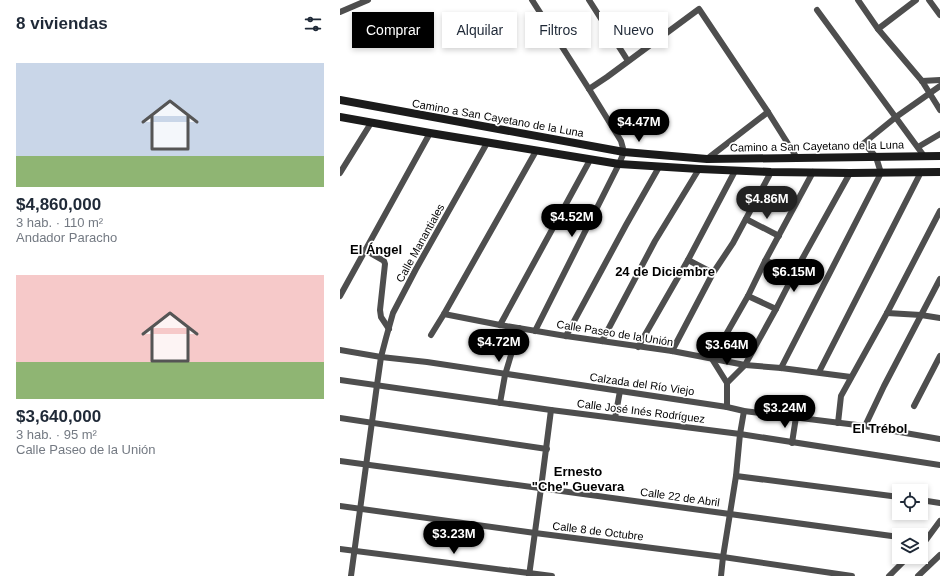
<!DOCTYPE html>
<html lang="es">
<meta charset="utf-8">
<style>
:root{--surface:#fff;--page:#f6f6f7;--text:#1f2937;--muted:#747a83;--accent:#000}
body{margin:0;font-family:Helvetica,sans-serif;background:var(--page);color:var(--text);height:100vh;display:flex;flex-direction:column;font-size:15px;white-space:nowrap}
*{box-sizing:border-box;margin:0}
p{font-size:13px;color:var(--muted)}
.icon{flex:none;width:22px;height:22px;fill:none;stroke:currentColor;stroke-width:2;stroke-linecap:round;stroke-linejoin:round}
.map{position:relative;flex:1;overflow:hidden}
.side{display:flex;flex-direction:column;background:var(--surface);width:340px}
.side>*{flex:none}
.hud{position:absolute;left:12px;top:12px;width:380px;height:36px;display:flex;gap:8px}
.fabs{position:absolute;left:552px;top:484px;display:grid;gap:8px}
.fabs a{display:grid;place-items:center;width:36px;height:36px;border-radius:0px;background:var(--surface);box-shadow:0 2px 6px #0003;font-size:20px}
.price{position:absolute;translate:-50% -34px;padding:0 9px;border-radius:14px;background:var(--accent);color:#fff;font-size:13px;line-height:26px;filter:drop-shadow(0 1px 2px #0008)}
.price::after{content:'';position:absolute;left:50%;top:24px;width:12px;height:9px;margin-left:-6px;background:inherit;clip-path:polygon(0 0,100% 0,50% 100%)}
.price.active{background:#222;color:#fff}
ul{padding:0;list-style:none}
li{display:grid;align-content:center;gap:8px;height:212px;padding:0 16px}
li span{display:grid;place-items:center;height:124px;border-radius:0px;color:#555}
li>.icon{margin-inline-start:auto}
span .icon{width:72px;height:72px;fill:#fffc;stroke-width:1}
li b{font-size:17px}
h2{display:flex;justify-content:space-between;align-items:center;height:48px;padding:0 16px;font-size:17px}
.chip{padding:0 14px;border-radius:0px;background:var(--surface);box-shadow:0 2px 6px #0003;font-size:14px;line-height:36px}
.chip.active{background:var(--accent);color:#fff}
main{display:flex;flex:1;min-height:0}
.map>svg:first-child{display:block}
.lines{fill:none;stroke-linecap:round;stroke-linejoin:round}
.street{stroke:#4e4e4e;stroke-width:6}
.secondary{stroke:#1b1b1b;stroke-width:8}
.labels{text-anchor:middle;stroke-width:3.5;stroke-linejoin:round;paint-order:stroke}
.street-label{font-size:11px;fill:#000;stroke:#fff}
.quarter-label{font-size:13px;font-weight:bold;fill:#000;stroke:#fff}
</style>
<main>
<section class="side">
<h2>8 viviendas<svg class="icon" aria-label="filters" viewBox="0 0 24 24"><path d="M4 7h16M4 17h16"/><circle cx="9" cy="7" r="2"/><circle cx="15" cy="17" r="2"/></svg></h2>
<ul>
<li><span style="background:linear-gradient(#c9d6e8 75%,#8fb573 0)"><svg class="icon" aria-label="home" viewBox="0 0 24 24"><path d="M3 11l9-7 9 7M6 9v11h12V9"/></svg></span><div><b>$4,860,000</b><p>3 hab. · 110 m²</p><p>Andador Paracho</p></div></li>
<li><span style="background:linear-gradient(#f6c9c9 70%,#8fb573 0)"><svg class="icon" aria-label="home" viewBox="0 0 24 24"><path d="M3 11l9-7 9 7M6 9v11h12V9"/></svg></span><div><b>$3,640,000</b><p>3 hab. · 95 m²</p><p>Calle Paseo de la Unión</p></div></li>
</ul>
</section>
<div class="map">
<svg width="600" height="576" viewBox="0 0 600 576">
<rect width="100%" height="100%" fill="#fff"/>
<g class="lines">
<g class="street">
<polyline points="192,0 249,89 281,141 284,152 279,164 195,331"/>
<polyline points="249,0 288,61"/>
<polyline points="518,0 538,29 582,81 600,110"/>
<polyline points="589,0 600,15"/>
<polyline points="477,10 584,156"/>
<polyline points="0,12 28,0"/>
<polyline points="312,20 323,36"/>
<polyline points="538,29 576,0"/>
<polyline points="582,81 600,80"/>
<polyline points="249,89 267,77 359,9 428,112 457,158"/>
<polyline points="578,147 600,134"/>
<polyline points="367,159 428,112"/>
<polyline points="0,173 31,123"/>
<polyline points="406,219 439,236"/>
<polyline points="25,250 44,261 45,264 40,310 41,317 49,329"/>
<polyline points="348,260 373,273"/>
<polyline points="425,261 456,270"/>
<polyline points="0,296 90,133"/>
<polyline points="408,296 436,309"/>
<polyline points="547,313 581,315 600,318"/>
<polyline points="104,314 160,325 226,336 332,351 405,365 441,368 511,377"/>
<polyline points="160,325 250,160"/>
<polyline points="91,335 104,314 196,151"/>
<polyline points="226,336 286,225 319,167"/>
<polyline points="262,341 315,241 359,169"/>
<polyline points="298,347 348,260 395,171"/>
<polyline points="0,350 41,357 87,362 387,407 404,411 525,426 600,439"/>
<polyline points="332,351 373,273 393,243 431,172"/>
<polyline points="441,368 541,173 536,157 524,143 556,117 600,86"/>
<polyline points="479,372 581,172"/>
<polyline points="0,380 211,410 400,434 600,465"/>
<polyline points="387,383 372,359 408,296 425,261 473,172"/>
<polyline points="160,403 165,375 179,328"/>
<polyline points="574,406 600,356"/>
<polyline points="387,407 387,383 405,365 436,309 456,270 510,173"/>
<polyline points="0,418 207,449"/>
<polyline points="275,418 280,391"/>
<polyline points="498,423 501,396 547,313 600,211"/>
<polyline points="525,426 544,386 600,279"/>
<polyline points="452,443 456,417"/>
<polyline points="0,461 559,537"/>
<polyline points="396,476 559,497"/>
<polyline points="581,500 600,503"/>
<polyline points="0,506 195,533 383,557 512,576"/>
<polyline points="581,545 586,540 600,521"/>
<polyline points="0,549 212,576"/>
<polyline points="11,576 37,385 41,357 46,338 53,313 76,269 147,143"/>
<polyline points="189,576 201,488 211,410"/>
<polyline points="381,576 383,557 396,476 400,434 404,411"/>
<polyline points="549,576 568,557"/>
<polyline points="578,576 600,555"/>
</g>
<g class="secondary">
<polyline points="0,100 284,152 367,159 457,158 600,156"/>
<polyline points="0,117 90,133 279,164 359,169 431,172 510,173 600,172"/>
</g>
</g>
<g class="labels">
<g class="street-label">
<text transform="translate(158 118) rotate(10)" y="4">Camino a San Cayetano de la Luna</text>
<text transform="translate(477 146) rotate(-1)" y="4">Camino a San Cayetano de la Luna</text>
<text transform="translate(80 243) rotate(-61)" y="4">Calle Manantiales</text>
<text transform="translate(275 333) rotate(9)" y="4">Calle Paseo de la Unión</text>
<text transform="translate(302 384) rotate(8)" y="4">Calzada del Río Viejo</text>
<text transform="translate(301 411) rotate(7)" y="4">Calle José Inés Rodríguez</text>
<text transform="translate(340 497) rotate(8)" y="4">Calle 22 de Abril</text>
<text transform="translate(258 531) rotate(7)" y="4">Calle 8 de Octubre</text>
</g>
<g class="quarter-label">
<text x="36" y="254">El Ángel</text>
<text x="325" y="276">24 de Diciembre</text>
<text x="540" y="433">El Trébol</text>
<text x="238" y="476">Ernesto<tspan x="238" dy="15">"Che" Guevara</tspan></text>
</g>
</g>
</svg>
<div class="fabs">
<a><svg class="icon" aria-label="locate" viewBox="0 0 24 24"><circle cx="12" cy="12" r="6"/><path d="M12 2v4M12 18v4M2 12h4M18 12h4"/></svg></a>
<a><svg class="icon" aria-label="layers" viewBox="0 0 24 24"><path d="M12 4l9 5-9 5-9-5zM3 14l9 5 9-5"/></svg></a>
</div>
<b class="price" style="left:299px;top:143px">$4.47M</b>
<b class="price active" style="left:427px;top:220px">$4.86M</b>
<b class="price" style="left:232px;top:238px">$4.52M</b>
<b class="price" style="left:454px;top:293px">$6.15M</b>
<b class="price" style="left:159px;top:363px">$4.72M</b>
<b class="price" style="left:387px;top:366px">$3.64M</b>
<b class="price" style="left:445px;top:429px">$3.24M</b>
<b class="price" style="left:114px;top:555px">$3.23M</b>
<div class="hud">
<a class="chip active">Comprar</a>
<a class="chip">Alquilar</a>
<a class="chip">Filtros</a>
<a class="chip">Nuevo</a>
</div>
</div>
</main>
